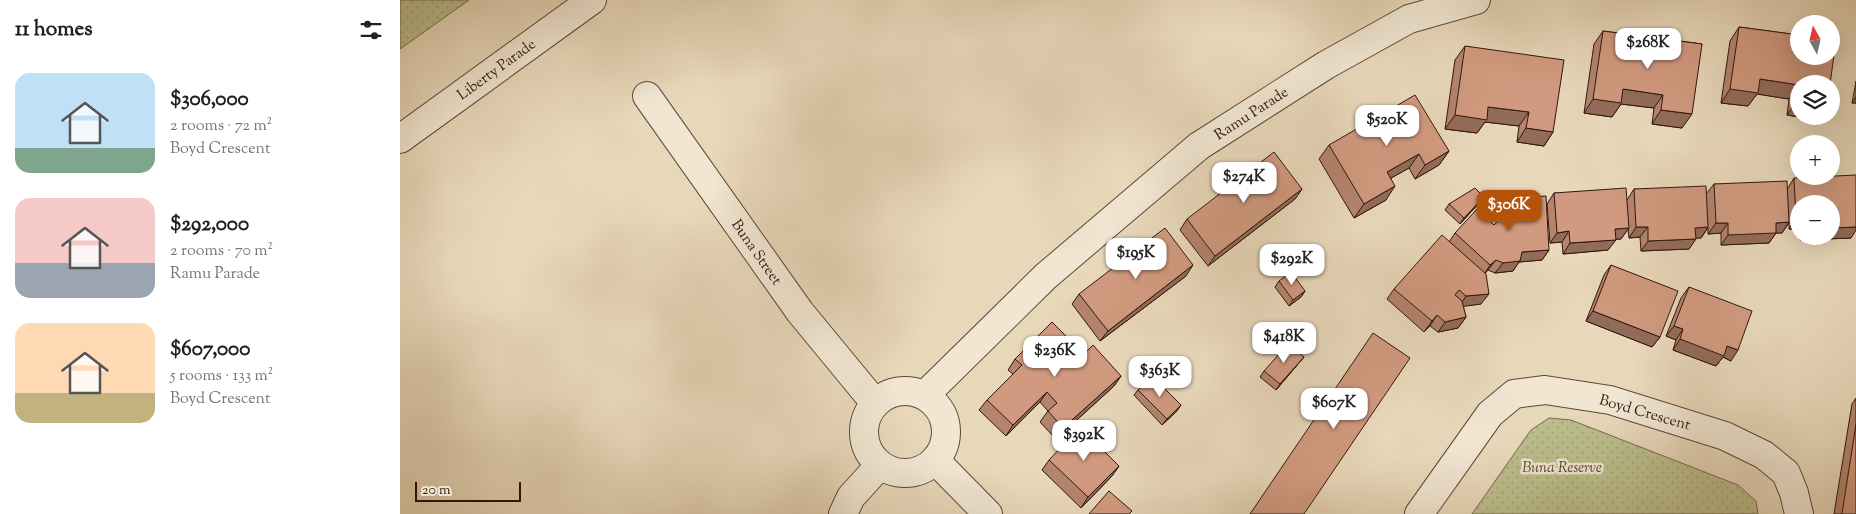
<!DOCTYPE html>
<meta charset="utf-8">
<style>
:root{--surface:#fff;--page:#f2f2f2;--text:#202124;--muted:#757577;--accent:#b45309}
body{margin:0;font-family:"Sorts Mill Goudy",serif;background:var(--page);color:var(--text);height:100vh;display:flex;flex-direction:column;font-size:19px;white-space:nowrap}
*{box-sizing:border-box;margin:0}
p{font-size:16px;color:var(--muted)}
.icon{flex:none;width:28px;height:28px;fill:none;stroke:currentColor;stroke-width:2;stroke-linecap:round;stroke-linejoin:round}
.map{position:relative;flex:1;overflow:hidden}
.details{display:flex;flex-direction:column;background:var(--surface);width:400px}
.details>*{flex:none}
.needle{width:32px;rotate:352deg}
.tools{position:absolute;left:1390px;top:15px;display:grid;gap:10px}
.tools a{display:grid;place-items:center;width:50px;height:50px;border-radius:50%;background:var(--surface);box-shadow:0 5px 20px #0002;font-size:25px}
.scale{position:absolute;left:15px;bottom:12px;width:106px;box-sizing:border-box;padding-left:5px;border:2px solid #31160c;border-top:0;font-size:14px;line-height:18px;white-space:nowrap;color:#31160c;-webkit-text-stroke:4px #f0e6d2;paint-order:stroke}
.price{position:absolute;translate:-50% -42px;padding:0 11px;border-radius:10px;background:#fff;color:#222;font-size:16px;line-height:32px;filter:drop-shadow(0 1px 2px #0008)}
.price::after{content:'';position:absolute;left:50%;top:30px;width:15px;height:11px;margin-left:-8px;background:inherit;clip-path:polygon(0 0,100% 0,50% 100%)}
.price.on{background:var(--accent);color:#fff}
ul{padding:0;list-style:none}
li{display:flex;align-items:center;gap:15px;height:125px;padding:0 15px}
li span{display:grid;place-items:center;flex:none;width:140px;height:100px;border-radius:15px;color:#555}
li>.icon{margin-inline-start:auto}
span .icon{width:60px;height:60px;fill:#fffc;stroke-width:1}
li b{font-size:21px}
h2{display:flex;justify-content:space-between;align-items:center;height:60px;padding:0 15px;font-size:21px}
main{display:flex;flex:1;min-height:0}
.map>svg:first-child{display:block}
.park{fill:url(#park-dots);stroke:#766a4c}
.lines{fill:none;stroke-linecap:round;stroke-linejoin:round}
.minor-casing{stroke:#5f4638;stroke-width:30}
.tertiary-casing{stroke:#5f4638;stroke-width:30}
.minor{stroke:#f0e6d2;stroke-width:28}
.tertiary{stroke:#f0e6d2;stroke-width:28}
.wall{fill:#b4846e;stroke:#31160c}
.shaded-wall{fill:#926c5a;stroke:#31160c}
.building{fill:#d19a80;stroke:#31160c}
.labels{text-anchor:middle;stroke-width:5;stroke-linejoin:round;paint-order:stroke}
.street-label{font-size:15px;fill:#31160c;stroke:#f0e6d2}
.park-label{font-size:15px;font-style:italic;fill:#5a4832;stroke:#f0e6d2}
</style>
<main>
<section class="details">
<h2>11 homes<svg class="icon" aria-label="filters" viewBox="0 0 24 24"><path d="M4 7h16M4 17h16"/><circle cx="9" cy="7" r="2"/><circle cx="15" cy="17" r="2"/></svg></h2>
<ul>
<li><span style="background:linear-gradient(#bfe0f5 75%,#7fa58c 0)"><svg class="icon" aria-label="home" viewBox="0 0 24 24"><path d="M3 11l9-7 9 7M6 9v11h12V9"/></svg></span><div><b>$306,000</b><p>2 rooms · 72 m²</p><p>Boyd Crescent</p></div></li>
<li><span style="background:linear-gradient(#f6c9c9 65%,#9aa5b1 0)"><svg class="icon" aria-label="home" viewBox="0 0 24 24"><path d="M3 11l9-7 9 7M6 9v11h12V9"/></svg></span><div><b>$292,000</b><p>2 rooms · 70 m²</p><p>Ramu Parade</p></div></li>
<li><span style="background:linear-gradient(#ffd9b3 70%,#c2b280 0)"><svg class="icon" aria-label="home" viewBox="0 0 24 24"><path d="M3 11l9-7 9 7M6 9v11h12V9"/></svg></span><div><b>$607,000</b><p>5 rooms · 133 m²</p><p>Boyd Crescent</p></div></li>
</ul>
</section>
<div class="map">
<svg width="1456" height="514" viewBox="0 0 1456 514">
<defs>
<pattern id="park-dots" width="8" height="8" patternUnits="userSpaceOnUse" patternTransform="scale(1.25)"><rect width="8" height="8" fill="#bbbd8c"/><path d="M2 2h.1M6 6h.1" fill="none" stroke="#a1a278" stroke-width="1.8" stroke-linecap="round"/></pattern>
</defs>
<rect width="100%" height="100%" fill="#e8d8ba"/>
<filter id="stains"><feTurbulence type="fractalNoise" baseFrequency=".004" numOctaves="4"/><feColorMatrix values="0 0 0 0 .2 0 0 0 0 .09 0 0 0 0 .02 0 0 0 .5 -.17"/></filter>
<radialGradient id="worn" r=".72"><stop offset=".6" stop-color="#630" stop-opacity="0"/><stop offset="1" stop-color="#630" stop-opacity=".3"/></radialGradient>
<g class="park">
<polygon points="0,0 69,0 0,49"/>
<polygon points="1149,418 1171,420 1338,485 1356,501 1358,514 1072,514 1131,430"/>
</g>
<g class="lines">
<g class="minor-casing">
<g id="minor">
<polyline points="247,96 400,312 475,403"/>
<circle cx="505" cy="432" r="41"/>
<polyline points="525,395 646,276 799,146 926,65 1009,19 1076,0"/>
<polyline points="535,460 588,514"/>
<polyline points="443,514 451,497 480,465"/>
<polyline points="1019,514 1090,414 1114,394 1145,390 1210,400 1325,436 1364,455 1386,473 1394,493 1399,514"/>
</g>
</g>
<g class="tertiary-casing">
<polyline id="tertiary" points="0,139 192,0"/>
</g>
<use href="#minor" class="minor"/>
<use href="#tertiary" class="tertiary"/>
</g>
<g class="wall">
<polygon points="1339,27 1399,35 1417,120 1387,115 1389,99 1357,94 1348,106 1321,103 1330,41"/>
<polygon points="1203,31 1302,44 1282,128 1252,124 1254,108 1221,104 1212,117 1184,113 1194,44"/>
<polygon points="1065,46 1153,132 1144,146 1117,142 1119,126 1085,122 1077,133 1045,129 1055,60"/>
<polygon points="1456,81 1456,103 1452,103"/>
<polygon points="929,145 1049,151 1039,165 1015,179 1009,168 991,178 986,200 954,218 919,159"/>
<polygon points="1394,178 1451,238 1400,240 1399,236 1431,236 1399,204 1399,229 1389,229 1389,223 1382,233 1376,233 1369,243 1321,245 1321,233 1308,234 1308,228 1301,238 1296,238 1289,249 1241,251 1240,237 1229,238 1228,229 1221,239 1215,239 1208,250 1163,254 1162,242 1150,243 1147,204 1154,193 1227,200 1234,189 1306,194 1314,184 1388,188"/>
<polygon points="902,189 895,199 808,266 780,230 787,219"/>
<polygon points="1080,202 1060,224 1045,210 1049,204"/>
<polygon points="1094,225 1149,250 1142,260 1119,262 1113,271 1095,273 1088,270 1085,273 1081,304 1063,306 1066,317 1058,328 1038,332 1030,326 1024,332 987,299 994,289 1049,242 1055,233"/>
<polygon points="1211,265 1260,337 1252,347 1186,321 1204,275"/>
<polygon points="786,276 700,341 672,304 679,294"/>
<polygon points="879,281 905,291 901,297 889,306 875,287"/>
<polygon points="1289,287 1331,361 1323,357 1316,366 1273,350 1276,340 1266,336 1281,298"/>
<polygon points="684,354 721,376 714,386 656,439 640,422 648,411 640,402 606,436 579,410 587,400 613,374 608,370 615,359"/>
<polygon points="904,357 876,390 860,377 864,371"/>
<polygon points="738,390 777,411 762,425 734,395"/>
<polygon points="1456,398 1456,514 1434,514 1452,404"/>
<polygon points="649,460 719,466 712,476 681,508 642,470"/>
</g>
<g class="shaded-wall">
<polygon points="1360,79 1399,85 1389,99 1357,94 1348,106 1321,103 1330,89"/>
<polygon points="1223,89 1263,95 1254,108 1221,104 1212,117 1184,113 1193,99"/>
<polygon points="1456,97 1456,103 1452,103"/>
<polygon points="1396,102 1399,102 1399,116 1420,116 1417,120 1387,115"/>
<polygon points="1088,107 1129,112 1119,126 1085,122 1077,133 1045,129 1055,115"/>
<polygon points="1261,110 1292,114 1282,128 1252,124"/>
<polygon points="1126,128 1153,132 1144,146 1117,142"/>
<polygon points="1049,151 1039,165 1015,179 1025,165"/>
<polygon points="1019,154 1009,168 977,186 987,172"/>
<polygon points="995,186 986,200 954,218 964,204"/>
<polygon points="902,189 895,199 808,266 815,256"/>
<polygon points="1084,197 1080,202 1060,224 1064,218"/>
<polygon points="1396,218 1399,218 1399,229 1389,229"/>
<polygon points="1389,222 1382,233 1376,233 1369,243 1321,245 1328,235 1376,223"/>
<polygon points="1316,223 1328,223 1321,233 1308,234"/>
<polygon points="1236,227 1248,227 1240,237 1229,238"/>
<polygon points="1308,227 1301,238 1288,238 1295,228"/>
<polygon points="1456,227 1456,230 1451,238 1400,240 1402,236 1431,236 1431,228"/>
<polygon points="1229,228 1221,239 1208,240 1215,229"/>
<polygon points="1169,231 1162,242 1150,243 1157,233"/>
<polygon points="1296,239 1289,249 1241,251 1248,241"/>
<polygon points="1216,240 1208,250 1163,254 1170,243"/>
<polygon points="1149,250 1142,260 1119,262 1113,271 1095,273 1103,263 1122,252"/>
<polygon points="1096,260 1088,270 1083,276 1090,265"/>
<polygon points="793,265 786,276 700,341 708,331"/>
<polygon points="905,291 901,297 889,306 893,300"/>
<polygon points="1089,294 1081,304 1059,307 1066,296"/>
<polygon points="1193,311 1260,337 1252,347 1186,321"/>
<polygon points="1037,315 1030,326 1024,332 1032,321"/>
<polygon points="1066,317 1058,328 1038,332 1045,322"/>
<polygon points="1274,326 1283,329 1276,340 1266,336"/>
<polygon points="1280,339 1327,346 1338,350 1331,361 1323,357 1316,366 1273,350"/>
<polygon points="904,357 899,363 876,390 880,384"/>
<polygon points="721,376 714,386 656,439 663,428"/>
<polygon points="647,392 640,402 606,436 613,425"/>
<polygon points="781,405 777,411 762,425 767,419"/>
<polygon points="719,466 712,476 681,508 688,497"/>
</g>
<g class="building">
<polygon points="1339,27 1399,35 1399,56 1431,56 1431,40 1436,41 1430,84 1399,84 1399,85 1360,79 1358,93 1330,89"/>
<polygon points="1203,31 1302,44 1292,114 1261,110 1263,95 1223,89 1221,103 1193,99"/>
<polygon points="1065,46 1164,60 1153,132 1126,128 1129,112 1088,107 1087,120 1055,115"/>
<polygon points="1399,86 1399,102 1396,102"/>
<polygon points="1015,95 1049,151 1025,165 1019,154 987,172 995,186 964,204 929,145"/>
<polygon points="874,152 902,189 815,256 787,219"/>
<polygon points="1456,175 1456,227 1431,228 1431,204 1399,204 1399,218 1396,218 1394,178"/>
<polygon points="1387,181 1389,222 1376,223 1376,233 1328,235 1328,223 1316,223 1314,184"/>
<polygon points="1306,186 1308,227 1295,228 1296,239 1248,241 1248,227 1236,227 1234,189"/>
<polygon points="1075,188 1084,197 1064,218 1049,204"/>
<polygon points="1226,188 1229,228 1215,229 1216,240 1170,243 1169,231 1157,233 1154,193"/>
<polygon points="1146,196 1149,250 1122,252 1120,261 1103,263 1096,260 1090,265 1055,233 1077,209 1094,225 1119,198"/>
<polygon points="765,228 793,265 708,331 679,294"/>
<polygon points="1042,235 1086,274 1089,294 1066,296 1059,290 1055,295 1062,301 1066,317 1045,322 1037,315 1032,321 994,289"/>
<polygon points="1211,265 1278,291 1260,337 1193,311"/>
<polygon points="891,272 905,291 893,300 879,281"/>
<polygon points="1289,287 1352,311 1338,350 1327,346 1324,356 1280,339 1283,329 1274,326"/>
<polygon points="652,322 684,354 693,345 721,376 663,428 648,411 657,403 647,392 613,425 587,400 622,365 615,359"/>
<polygon points="973,333 1010,358 904,514 850,514"/>
<polygon points="888,344 904,357 880,384 864,371"/>
<polygon points="752,376 781,405 767,419 738,390"/>
<polygon points="1456,424 1456,514 1442,514"/>
<polygon points="680,427 719,466 688,497 649,460"/>
<polygon points="709,491 732,511 729,514 689,514"/>
</g>
<g class="labels">
<g class="street-label">
<text transform="translate(96 69) rotate(-36)" y="5">Liberty Parade</text>
<text transform="translate(851 113) rotate(-33)" y="5">Ramu Parade</text>
<text transform="translate(357 252) rotate(55)" y="5">Buna Street</text>
<text transform="translate(1245 412) rotate(16)" y="5">Boyd Crescent</text>
</g>
<g class="park-label">
<text x="1162" y="472">Buna Reserve</text>
</g>
</g>
<rect width="100%" height="100%" filter="url(#stains)"/>
<rect width="100%" height="100%" fill="url(#worn)"/>
</svg>
<div class="tools">
<a><svg class="needle" viewBox="-14 -14 28 28"><path d="M0-13l5 13h-10z" fill="#e53935"/><path d="M0 13l5-13h-10z" fill="#757577"/></svg></a>
<a><svg class="icon" aria-label="layers" viewBox="0 0 24 24"><path d="M12 4l9 5-9 5-9-5zM3 14l9 5 9-5"/></svg></a>
<a>+</a>
<a>−</a>
</div>
<div class="scale">20 m</div>
<b class="price" style="left:1248px;top:70px">$268K</b>
<b class="price" style="left:987px;top:147px">$520K</b>
<b class="price" style="left:844px;top:204px">$274K</b>
<b class="price on" style="left:1109px;top:232px">$306K</b>
<b class="price" style="left:736px;top:280px">$195K</b>
<b class="price" style="left:892px;top:286px">$292K</b>
<b class="price" style="left:884px;top:364px">$418K</b>
<b class="price" style="left:655px;top:378px">$236K</b>
<b class="price" style="left:760px;top:398px">$363K</b>
<b class="price" style="left:934px;top:430px">$607K</b>
<b class="price" style="left:684px;top:462px">$392K</b>
</div>
</main>
